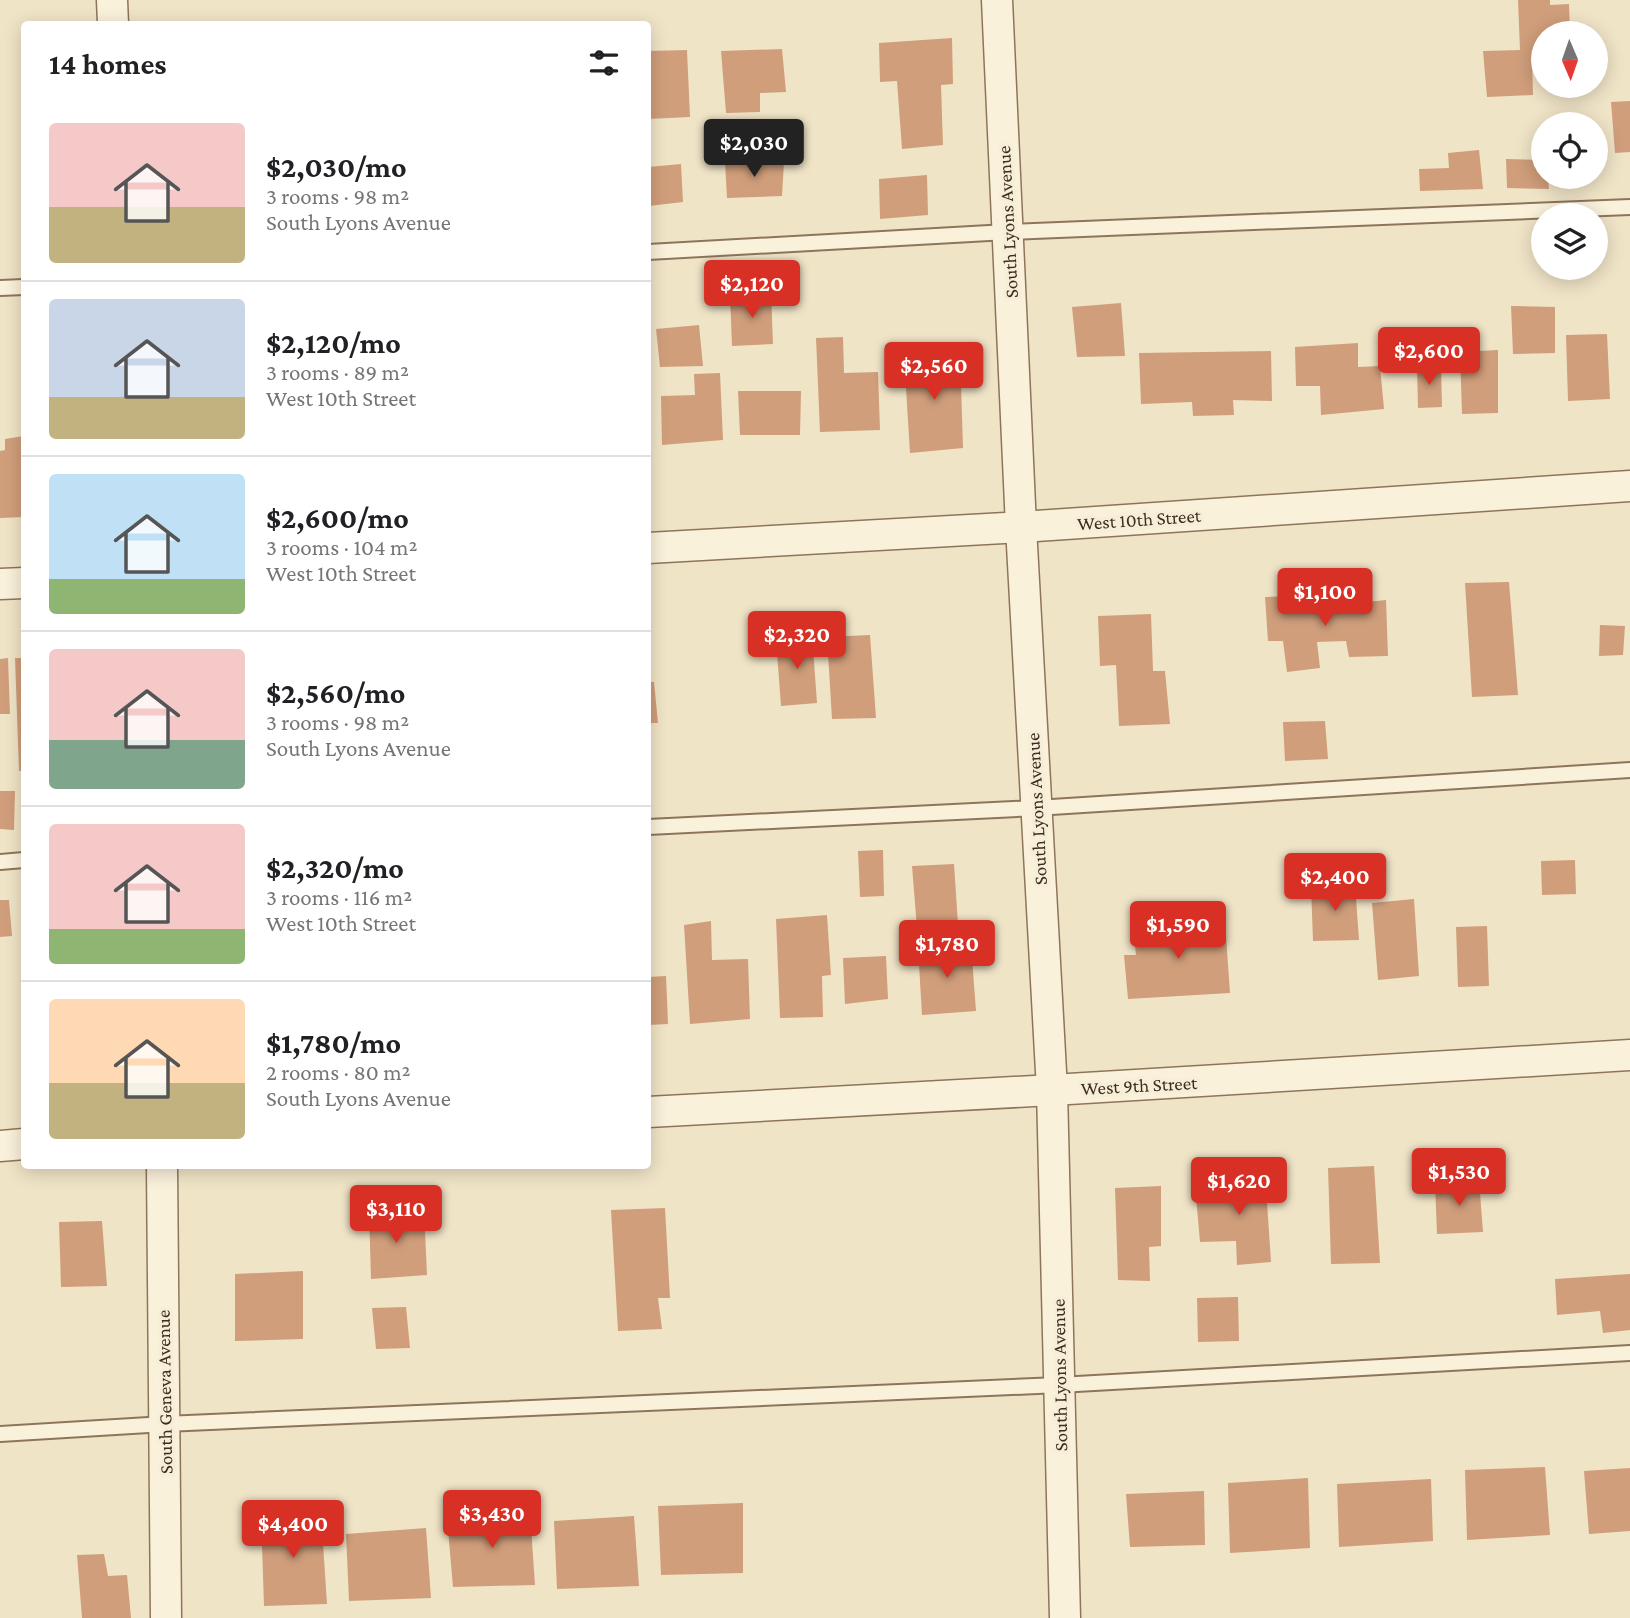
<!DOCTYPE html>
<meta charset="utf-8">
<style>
:root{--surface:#fff;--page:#f6f6f6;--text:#202124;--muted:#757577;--line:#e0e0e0;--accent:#d93025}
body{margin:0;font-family:"Crimson Pro",serif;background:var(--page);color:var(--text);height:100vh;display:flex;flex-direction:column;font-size:26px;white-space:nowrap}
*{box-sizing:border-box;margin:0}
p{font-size:23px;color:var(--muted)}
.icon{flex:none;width:38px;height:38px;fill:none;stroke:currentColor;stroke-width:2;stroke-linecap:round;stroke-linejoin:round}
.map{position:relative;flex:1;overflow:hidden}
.side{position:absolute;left:21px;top:21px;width:630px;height:1148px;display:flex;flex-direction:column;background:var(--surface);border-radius:7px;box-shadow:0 4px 18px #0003}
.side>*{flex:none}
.needle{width:46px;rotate:178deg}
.fabs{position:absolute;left:1531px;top:21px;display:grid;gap:14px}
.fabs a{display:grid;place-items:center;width:77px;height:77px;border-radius:50%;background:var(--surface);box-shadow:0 4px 18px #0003;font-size:35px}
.price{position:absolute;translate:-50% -60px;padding:0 16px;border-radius:7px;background:var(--accent);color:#fff;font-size:23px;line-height:46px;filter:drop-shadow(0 2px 4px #0008)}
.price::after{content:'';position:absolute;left:50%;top:42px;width:21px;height:16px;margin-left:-10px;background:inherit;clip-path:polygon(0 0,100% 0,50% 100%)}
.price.on{background:#222;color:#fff}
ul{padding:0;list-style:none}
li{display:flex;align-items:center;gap:21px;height:175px;padding:0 28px}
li+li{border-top:2px solid var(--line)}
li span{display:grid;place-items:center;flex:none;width:196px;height:140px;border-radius:7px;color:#555}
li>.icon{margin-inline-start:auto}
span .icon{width:84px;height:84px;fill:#fffc;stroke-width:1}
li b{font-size:30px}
h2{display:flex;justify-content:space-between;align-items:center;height:84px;padding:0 28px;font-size:30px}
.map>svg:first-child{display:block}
.building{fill:#d09e7b}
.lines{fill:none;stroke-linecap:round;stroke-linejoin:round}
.lane-casing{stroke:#8d755b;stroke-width:18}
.street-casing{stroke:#8d755b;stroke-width:33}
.lane{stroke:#faf1db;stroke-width:14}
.street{stroke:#faf1db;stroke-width:30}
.labels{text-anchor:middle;stroke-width:7;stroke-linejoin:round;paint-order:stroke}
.street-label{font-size:19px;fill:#3d2d1f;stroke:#f7eed7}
</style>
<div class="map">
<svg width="1630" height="1618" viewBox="0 0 1630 1618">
<rect width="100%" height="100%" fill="#f0e4c7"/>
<g class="building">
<polygon points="1518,0 1550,0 1550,5 1569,4 1570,33 1544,33 1544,59 1532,59 1533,95 1487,97 1483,51 1520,50"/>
<polygon points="952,38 953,84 941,85 943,145 902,149 897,81 880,82 879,43"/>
<polygon points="782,49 786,92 760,93 760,112 726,113 721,51"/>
<polygon points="687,50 690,117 648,119 648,51"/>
<polygon points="1630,101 1630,152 1615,153 1611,102"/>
<polygon points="1479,150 1483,189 1420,191 1419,169 1449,168 1448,153"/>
<polygon points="1506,159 1544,160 1544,177 1548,177 1549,189 1507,188"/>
<polygon points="725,162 784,162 782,196 727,198"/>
<polygon points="681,164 683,202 649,206 648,167"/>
<polygon points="927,175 928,215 880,219 879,179"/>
<polygon points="792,271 793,295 778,295 775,272"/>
<polygon points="771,293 773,344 732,346 730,295"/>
<polygon points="1121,303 1125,356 1077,357 1072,307"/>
<polygon points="1511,306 1555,307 1555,353 1513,354"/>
<polygon points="699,325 703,366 660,367 656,329"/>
<polygon points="1607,334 1610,399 1568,401 1566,335"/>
<polygon points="843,337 844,373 878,372 880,430 820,432 816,338"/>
<polygon points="1358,343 1358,367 1380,366 1384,409 1321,415 1320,386 1296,386 1295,347"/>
<polygon points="1498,350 1498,413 1462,414 1460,352"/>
<polygon points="1271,351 1272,401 1233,400 1234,415 1193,416 1192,402 1141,404 1139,353"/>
<polygon points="960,352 963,448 910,453 904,356"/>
<polygon points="1417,367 1441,367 1442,407 1418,408"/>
<polygon points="720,373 723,440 662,445 661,396 695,395 694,374"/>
<polygon points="738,391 801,391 800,435 740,435"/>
<polygon points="24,436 24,517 0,518 0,451 5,450 5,439"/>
<polygon points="1509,582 1518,695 1472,697 1465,583"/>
<polygon points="1337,595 1338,605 1386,600 1388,656 1349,657 1346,641 1317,642 1320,668 1287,672 1283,641 1268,641 1265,597"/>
<polygon points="1151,614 1153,671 1165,671 1170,724 1119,726 1116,665 1100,666 1098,616"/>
<polygon points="1600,625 1625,626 1623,655 1599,656"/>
<polygon points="812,635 817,703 781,706 776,639"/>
<polygon points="870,635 876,718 832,719 827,637"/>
<polygon points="8,658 10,714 0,714 0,659"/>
<polygon points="15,658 24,658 24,771 19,771"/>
<polygon points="648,682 654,682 658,723 648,723"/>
<polygon points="1325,721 1328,759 1285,761 1283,722"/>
<polygon points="0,791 15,791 14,830 0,829"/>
<polygon points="883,850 884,896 860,897 858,851"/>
<polygon points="1575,860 1576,894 1542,895 1541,861"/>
<polygon points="954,864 959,939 918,941 912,866"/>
<polygon points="1355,884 1359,940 1313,941 1311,886"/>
<polygon points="1414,899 1419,976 1378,980 1372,903"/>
<polygon points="0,900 9,900 12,936 0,937"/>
<polygon points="827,915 831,975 822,976 823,1017 780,1018 776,919"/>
<polygon points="711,921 712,960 748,959 750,1019 690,1024 684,925"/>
<polygon points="1225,922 1230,993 1128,999 1124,955 1136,955 1133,928"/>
<polygon points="1487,926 1489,986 1458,987 1456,927"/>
<polygon points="971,944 976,1011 922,1015 918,948"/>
<polygon points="886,956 888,999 845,1004 843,958"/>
<polygon points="666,976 668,1024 648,1025 648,977"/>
<polygon points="1374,1166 1380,1263 1331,1264 1328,1168"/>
<polygon points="1265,1172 1271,1262 1237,1265 1236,1241 1200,1242 1196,1197 1227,1196 1224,1174"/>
<polygon points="1479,1180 1483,1232 1437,1234 1435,1184"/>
<polygon points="1161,1186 1161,1246 1149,1247 1150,1281 1118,1280 1115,1188"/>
<polygon points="410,1207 413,1231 425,1231 427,1275 371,1279 369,1211"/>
<polygon points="665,1208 670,1298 658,1298 662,1329 618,1331 611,1210"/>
<polygon points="102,1221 107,1286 61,1287 59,1222"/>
<polygon points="303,1271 303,1339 235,1341 235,1274"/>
<polygon points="1630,1274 1630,1330 1603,1333 1600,1311 1557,1315 1555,1279"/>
<polygon points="1238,1297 1239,1341 1198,1342 1197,1298"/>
<polygon points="406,1307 410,1348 376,1349 372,1308"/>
<polygon points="1545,1467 1550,1535 1467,1540 1465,1470"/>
<polygon points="1630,1468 1630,1531 1589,1534 1584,1471"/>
<polygon points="1308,1478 1310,1548 1230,1553 1228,1483"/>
<polygon points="1431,1479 1433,1541 1339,1547 1337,1484"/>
<polygon points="1204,1491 1205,1545 1130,1547 1126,1494"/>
<polygon points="743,1503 743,1573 661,1575 658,1506"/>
<polygon points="530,1512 535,1585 453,1587 447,1518"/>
<polygon points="321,1513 327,1604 264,1606 261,1515"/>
<polygon points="634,1516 639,1586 557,1589 554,1521"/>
<polygon points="426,1528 431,1598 349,1601 346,1534"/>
<polygon points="104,1554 108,1576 127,1575 131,1618 82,1618 77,1555"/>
</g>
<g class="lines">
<g class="lane-casing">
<g id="lane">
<polyline points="648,252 1007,232 1630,207"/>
<polyline points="0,288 24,287"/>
<polyline points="648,827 1036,808 1630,770"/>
<polyline points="0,862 24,860"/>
<polyline points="0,1434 165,1424 1059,1385 1630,1353"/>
</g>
</g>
<g class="street-casing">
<g id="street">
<polyline points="112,0 113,24"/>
<polyline points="997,0 1021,527 1052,1090 1065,1618"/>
<polyline points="648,548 1021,527 1630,486"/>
<polyline points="0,584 24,583"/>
<polyline points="648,1112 1052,1090 1630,1055"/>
<polyline points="0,1146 24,1144"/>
<polyline points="162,1166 166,1618"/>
</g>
</g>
<use href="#lane" class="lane"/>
<use href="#street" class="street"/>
</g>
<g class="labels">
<g class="street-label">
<text transform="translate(1007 222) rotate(-93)" y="7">South Lyons Avenue</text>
<text transform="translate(1139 519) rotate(-4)" y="7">West 10th Street</text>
<text transform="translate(1036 809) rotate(-93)" y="7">South Lyons Avenue</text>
<text transform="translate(1139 1085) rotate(-3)" y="7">West 9th Street</text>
<text transform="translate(1059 1375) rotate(-91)" y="7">South Lyons Avenue</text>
<text transform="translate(164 1392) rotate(-91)" y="7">South Geneva Avenue</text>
</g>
</g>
</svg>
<div class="fabs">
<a><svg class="needle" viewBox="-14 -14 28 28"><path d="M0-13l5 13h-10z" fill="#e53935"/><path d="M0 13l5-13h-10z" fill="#757577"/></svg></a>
<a><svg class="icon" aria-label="locate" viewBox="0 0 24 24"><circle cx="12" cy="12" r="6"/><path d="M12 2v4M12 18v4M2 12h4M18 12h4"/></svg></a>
<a><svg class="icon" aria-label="layers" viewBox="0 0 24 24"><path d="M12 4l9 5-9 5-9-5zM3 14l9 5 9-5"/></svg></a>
</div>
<b class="price on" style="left:754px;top:179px">$2,030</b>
<b class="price" style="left:752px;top:320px">$2,120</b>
<b class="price" style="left:1429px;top:387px">$2,600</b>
<b class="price" style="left:934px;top:402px">$2,560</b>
<b class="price" style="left:1325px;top:628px">$1,100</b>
<b class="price" style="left:797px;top:671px">$2,320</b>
<b class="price" style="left:1335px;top:913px">$2,400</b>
<b class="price" style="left:1178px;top:961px">$1,590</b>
<b class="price" style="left:947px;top:980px">$1,780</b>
<b class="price" style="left:1459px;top:1208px">$1,530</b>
<b class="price" style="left:1239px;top:1217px">$1,620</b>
<b class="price" style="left:396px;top:1245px">$3,110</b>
<b class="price" style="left:492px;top:1550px">$3,430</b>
<b class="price" style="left:293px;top:1560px">$4,400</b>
<section class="side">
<h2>14 homes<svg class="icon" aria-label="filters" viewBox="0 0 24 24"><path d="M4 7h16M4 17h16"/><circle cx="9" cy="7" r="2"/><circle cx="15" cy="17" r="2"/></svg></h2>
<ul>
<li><span style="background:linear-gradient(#f6c9c9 60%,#c2b280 0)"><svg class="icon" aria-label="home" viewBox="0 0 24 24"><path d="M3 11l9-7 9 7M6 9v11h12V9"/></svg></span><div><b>$2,030/mo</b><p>3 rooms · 98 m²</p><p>South Lyons Avenue</p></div></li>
<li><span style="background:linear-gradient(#c9d6e8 70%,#c2b280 0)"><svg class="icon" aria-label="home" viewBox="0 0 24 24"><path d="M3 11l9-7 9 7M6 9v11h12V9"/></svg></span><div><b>$2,120/mo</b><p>3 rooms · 89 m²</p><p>West 10th Street</p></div></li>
<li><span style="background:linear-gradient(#bfe0f5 75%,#8fb573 0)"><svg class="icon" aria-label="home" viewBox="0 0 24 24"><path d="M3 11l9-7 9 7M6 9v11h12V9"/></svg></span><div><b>$2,600/mo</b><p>3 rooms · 104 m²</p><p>West 10th Street</p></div></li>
<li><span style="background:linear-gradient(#f6c9c9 65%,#7fa58c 0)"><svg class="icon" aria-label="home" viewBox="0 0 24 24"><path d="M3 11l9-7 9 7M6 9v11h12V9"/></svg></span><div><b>$2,560/mo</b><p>3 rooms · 98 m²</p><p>South Lyons Avenue</p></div></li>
<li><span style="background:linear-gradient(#f6c9c9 75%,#8fb573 0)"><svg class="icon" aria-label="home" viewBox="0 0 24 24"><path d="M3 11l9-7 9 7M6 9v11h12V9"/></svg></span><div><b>$2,320/mo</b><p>3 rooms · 116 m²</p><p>West 10th Street</p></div></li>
<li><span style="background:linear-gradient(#ffd9b3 60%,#c2b280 0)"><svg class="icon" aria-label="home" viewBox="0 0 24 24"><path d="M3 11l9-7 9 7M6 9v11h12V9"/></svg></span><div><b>$1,780/mo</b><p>2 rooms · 80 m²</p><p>South Lyons Avenue</p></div></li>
</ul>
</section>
</div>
